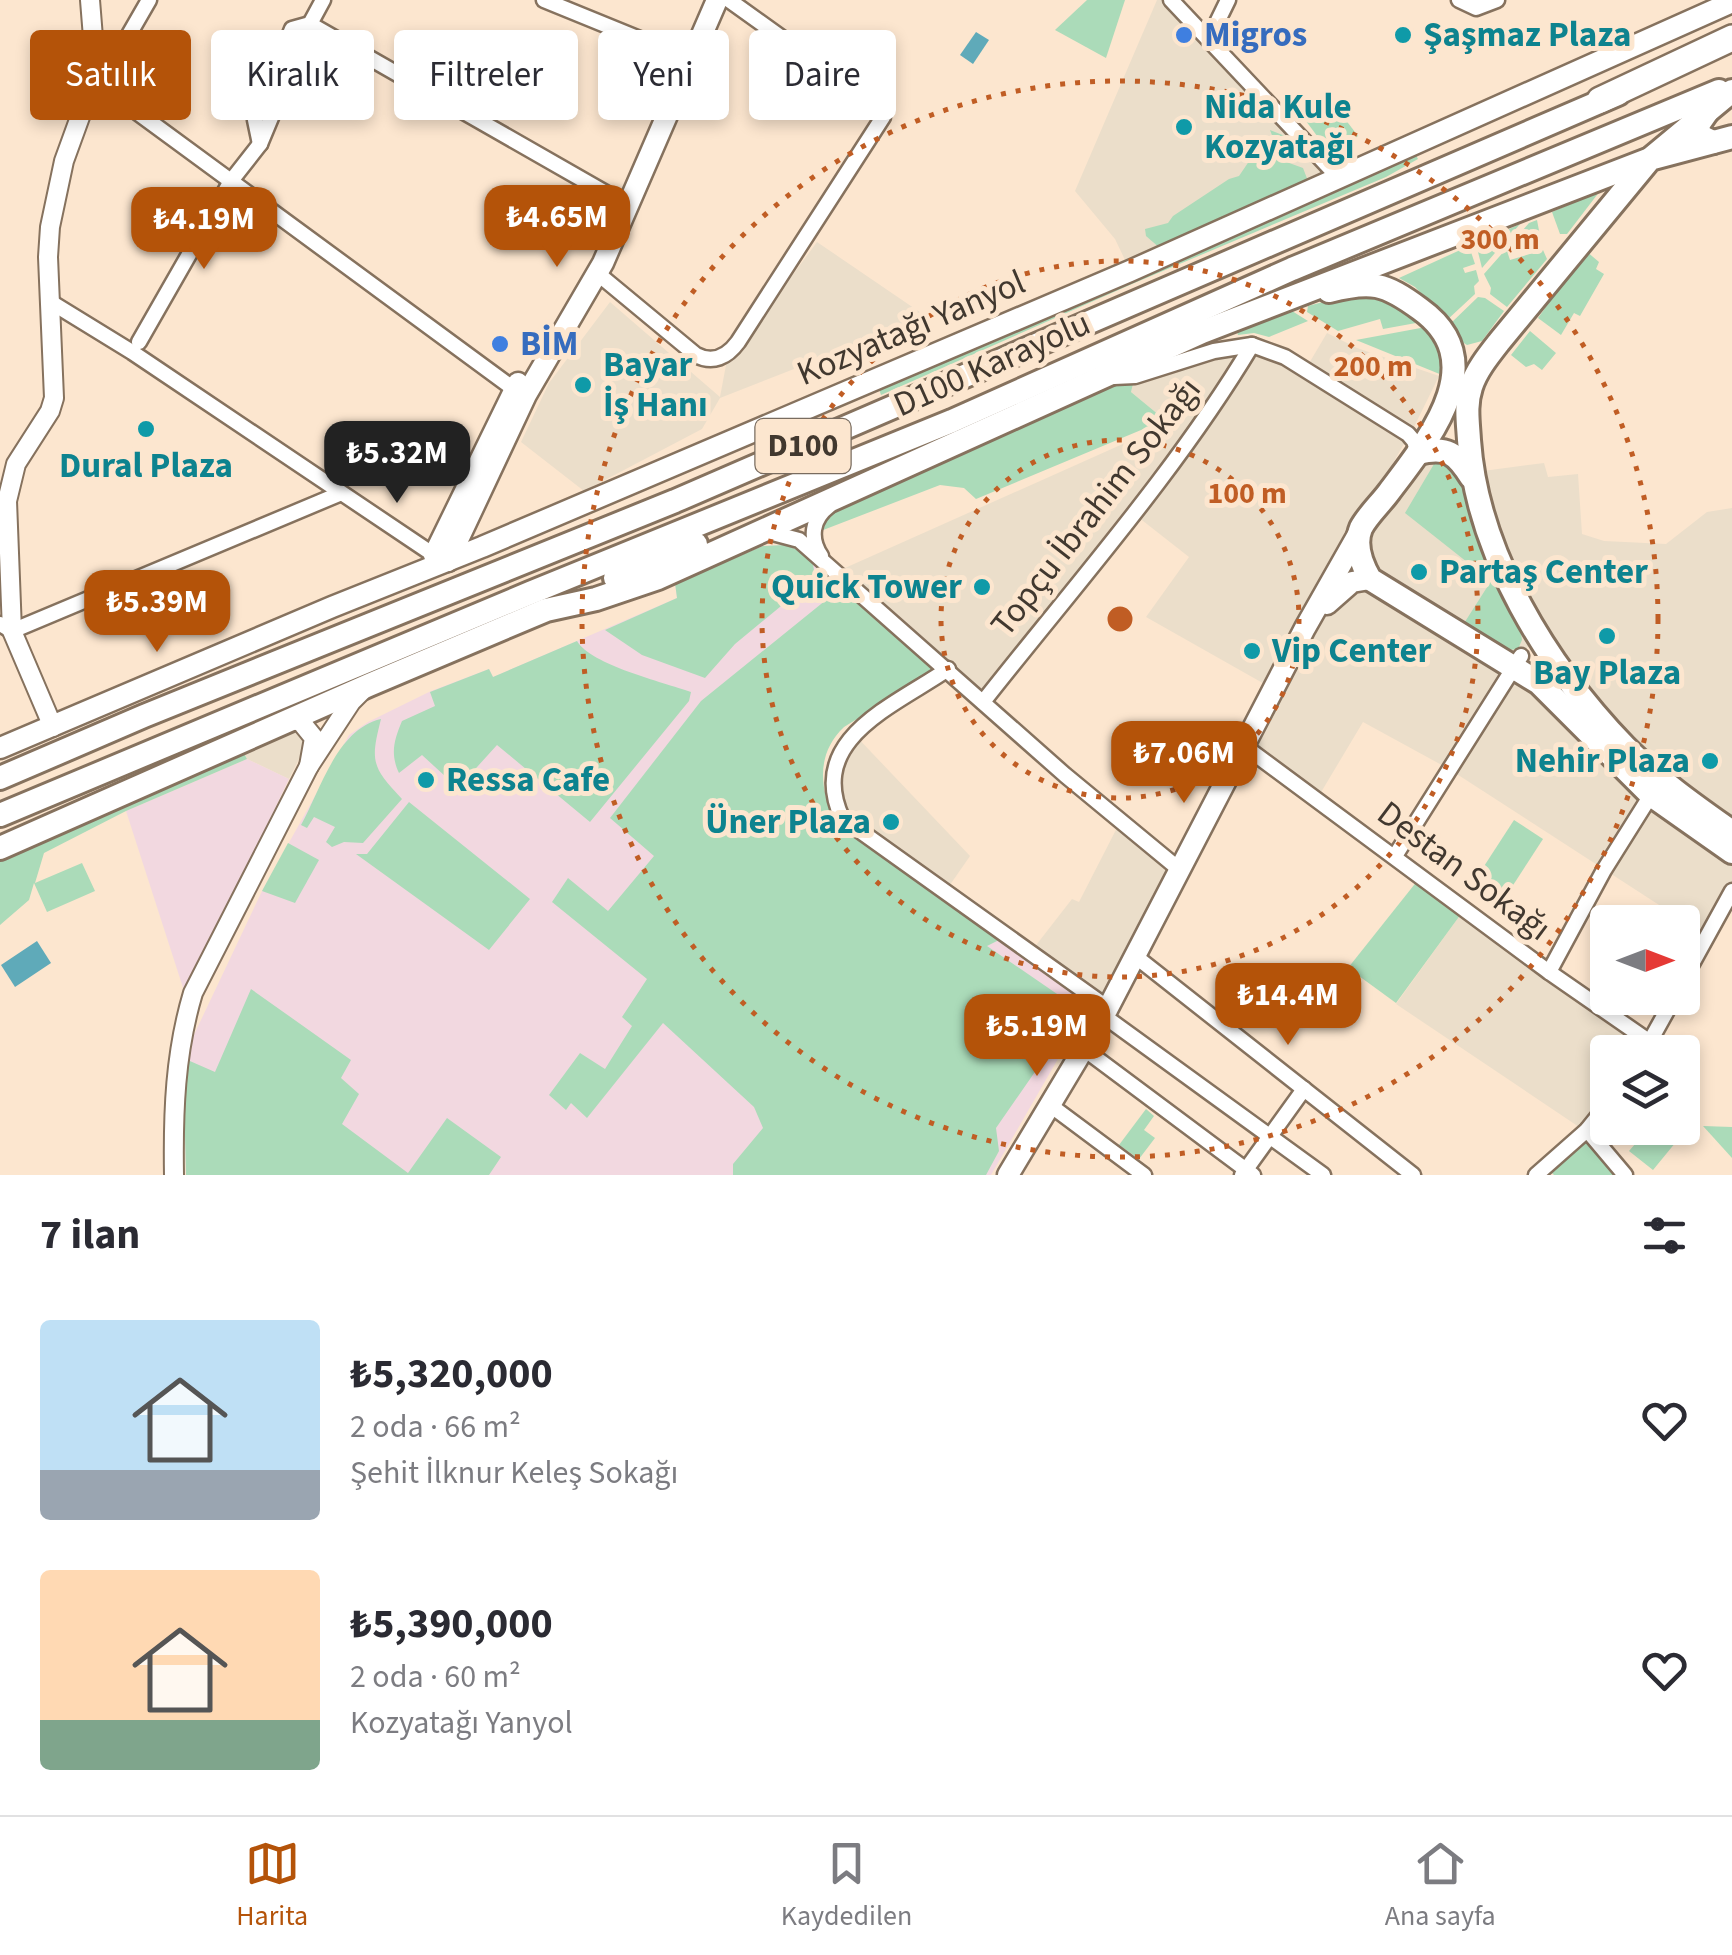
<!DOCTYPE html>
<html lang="tr">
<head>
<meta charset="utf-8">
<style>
	body { margin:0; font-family:"Source Sans 3",sans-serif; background:#f7f7f7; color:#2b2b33; height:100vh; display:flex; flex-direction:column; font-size:38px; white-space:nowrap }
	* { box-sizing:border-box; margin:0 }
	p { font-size:32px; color:#7c7c81 }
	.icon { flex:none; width:55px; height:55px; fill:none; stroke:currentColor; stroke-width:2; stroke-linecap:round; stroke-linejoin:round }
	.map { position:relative; height:1175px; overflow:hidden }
	.drawer { display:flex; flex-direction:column; background:#fff; flex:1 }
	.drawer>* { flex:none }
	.top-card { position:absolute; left:30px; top:30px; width:1000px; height:90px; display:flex; gap:20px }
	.needle { width:65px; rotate:90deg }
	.tools { position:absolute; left:1590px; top:905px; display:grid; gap:20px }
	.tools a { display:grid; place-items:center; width:110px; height:110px; border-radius:10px; background:#fff; box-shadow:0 5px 15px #0003; font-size:50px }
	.price { position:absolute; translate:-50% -85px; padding:0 22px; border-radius:20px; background:#b45309; color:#fff; font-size:32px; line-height:65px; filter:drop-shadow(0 2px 5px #0008) }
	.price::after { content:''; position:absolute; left:50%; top:60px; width:30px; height:22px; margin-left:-15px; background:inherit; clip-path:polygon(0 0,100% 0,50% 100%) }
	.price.selected { background:#222; color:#fff }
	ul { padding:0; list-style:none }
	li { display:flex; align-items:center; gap:30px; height:250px; padding:0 40px }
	li span { display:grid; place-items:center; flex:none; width:280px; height:200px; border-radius:10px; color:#555 }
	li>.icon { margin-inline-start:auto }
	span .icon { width:120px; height:120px; fill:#fffc; stroke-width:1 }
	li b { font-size:42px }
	h2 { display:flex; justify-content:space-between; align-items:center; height:120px; padding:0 40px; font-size:42px }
	.chip { padding:0 35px; border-radius:10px; background:#fff; box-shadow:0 5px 15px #0003; font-size:35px; line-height:90px }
	.chip.selected { background:#b45309; color:#fff }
	.tabs { display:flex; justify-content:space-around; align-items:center; height:140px; border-top:2px solid #e1e1e2; background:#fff; font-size:28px; color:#7c7c81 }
	.tabs a { display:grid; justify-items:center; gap:5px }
	.tabs .selected { color:#b45309 }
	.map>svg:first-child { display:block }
</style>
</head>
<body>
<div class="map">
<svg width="1732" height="1175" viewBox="0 0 1732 1175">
	<rect width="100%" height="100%" fill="#fce6cf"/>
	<g fill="#ebdeca">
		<path d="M1157,0H1168L1328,167L1307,185L1126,262L1115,239L1075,191Z"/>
		<path d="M817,242L927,317L720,398L702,429L584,491L521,442L549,383L610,302L720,397L726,365Z"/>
		<path d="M1327,333L1357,348L1439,376L1412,431L1308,365Z"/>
		<path d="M1252,345L1182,450L982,693L836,572L1163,426L1168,435L1165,420L1131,392L1135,376Z"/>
		<path d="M1258,352L1274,357L1406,440L1268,686L1146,617L1189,557L1138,517L1226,403Z"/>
		<path d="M1418,453L1483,471L1544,463L1548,477L1578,474L1582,534L1604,541L1666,544L1707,512L1732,508V832L1675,793L1530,638L1529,645L1515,666L1732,857V889L1707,936L1449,769L1363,722L1317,799L1244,746L1305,628L1369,579L1361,529Z"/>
		<path d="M290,724L309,739L289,779L247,759L240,746Z"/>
		<path d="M853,733L970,856L945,892L885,850L835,803L840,750Z"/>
		<path d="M1120,822L1180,870L1108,1008L1030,953L1072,899L1079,902Z"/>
		<path d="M1461,914L1658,1042L1651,1052H1608L1607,1102L1582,1129L1396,1004Z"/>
	</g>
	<g fill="#f2d8e0">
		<path d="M785,545L802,550L847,593L844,727L833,737L823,760L822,789L833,819L1089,1005L991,1175H186L183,1058L262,891L349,735L368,722L431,691L489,669L493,677L677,598L675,583L763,546Z"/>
		<path d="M247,759L289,779L186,997L126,811Z"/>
	</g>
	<g fill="#abdbb9">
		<path d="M1087,0H1125L1106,58L1055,30Z"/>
		<path d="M1329,98L1358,136L1332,156L1303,117Z"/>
		<path d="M1270,130L1295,140L1308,158L1264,143L1273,138Z"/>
		<path d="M1413,150L1418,159L1386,177L1132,284L881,395L879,389L917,370Z"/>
		<path d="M1256,151L1303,168L1308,181L1161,249L1146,236L1145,229L1168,223L1173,216L1229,179L1239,176Z"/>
		<path d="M1600,191L1567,234H1560L1552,212Z"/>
		<path d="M1537,220L1541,241L1507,251L1510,260L1543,250L1547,259L1507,307L1490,294L1491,288L1484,274L1529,223Z"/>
		<path d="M1520,224L1482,268L1476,244Z"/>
		<path d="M1469,246L1475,264L1463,268L1465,273L1476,270L1479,281L1474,286L1475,294L1447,320L1415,287L1399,278Z"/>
		<path d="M1586,251L1599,262L1596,269L1604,274L1580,316L1574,313L1561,335L1538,318Z"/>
		<path d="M1360,292L1391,297L1417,318L1416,323L1383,329L1380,319L1338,331L1307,312L1308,306Z"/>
		<path d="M1478,297L1485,298L1504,311L1482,341L1467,345L1459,340L1450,324Z"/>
		<path d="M1292,311L1308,321L1269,337L1254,333L1238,335L1236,328Z"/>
		<path d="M1426,327L1440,347L1442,375L1356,340Z"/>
		<path d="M1530,331L1556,353L1542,370L1534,364L1526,367L1511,355Z"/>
		<path d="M1135,376L1131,392L1165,420L976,499L964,488L940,485L818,532L821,513L1104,378Z"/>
		<path d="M1449,462L1464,482L1473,525L1485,555L1518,612L1522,640L1518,649L1500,651L1461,628L1491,581L1405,513L1434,464Z"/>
		<path d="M785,545C804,551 823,562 809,583L735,644L705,678L642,655L605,630L677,598L675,583L763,546Z"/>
		<path d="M847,593L938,669L844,727C816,754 820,786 833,819L999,940L987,946L1060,996L1066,1009V1027L996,1128L999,1151L986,1175H733V1164L763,1128L754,1107L663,1023L587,1118L571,1103L566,1110L549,1095L580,1053L605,1069L632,1026L622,1017L647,979L552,902L568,878L608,911L654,856L610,818L701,701L826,600Z"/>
		<path d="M577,641C591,665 663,682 691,692L689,701L590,822L497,745L458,788L422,755L399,773C390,754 394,740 402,721L435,706L430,692L489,669L493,677Z"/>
		<path d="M381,719C370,762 372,767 402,799L363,843L344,842L332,847L326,842L335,827L314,817L307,828L301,825C321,789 337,729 381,719Z"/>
		<path d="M240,746L247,759L126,811L44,853L35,883L82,863L95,891L47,912L34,883L29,900L0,925V854Z"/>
		<path d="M409,802L530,899L489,950L356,854H367Z"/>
		<path d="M1514,820L1543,839L1506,896L1477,877Z"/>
		<path d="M288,843L319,860L295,903L262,891Z"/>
		<path d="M1418,880L1461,914L1396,1003L1348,968Z"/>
		<path d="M251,989L351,1060L341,1078L359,1094L342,1124L408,1173L447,1118L501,1157L489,1175H186L183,1058L215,1072Z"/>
		<path d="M1146,1109L1154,1116L1144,1130L1155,1138L1139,1159L1119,1145Z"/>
		<path d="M1683,1111L1694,1120L1653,1170L1629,1151L1649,1128H1682Z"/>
		<path d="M1703,1126L1732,1127V1158Z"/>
		<path d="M1586,1136L1617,1175H1554L1551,1172Z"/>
	</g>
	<g fill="#5faab9">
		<path d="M976,32L989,40L973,64L960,55Z"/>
		<path d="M37,941L51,963L15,987L1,965Z"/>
	</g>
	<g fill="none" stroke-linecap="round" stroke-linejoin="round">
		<g stroke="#86725e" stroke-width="19">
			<g id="minor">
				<path d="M544,0L679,55"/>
				<path d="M1171,0L1339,178"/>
				<path d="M1459,0L1476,8L1497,0"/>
				<path d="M1209,39L1228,0"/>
				<path d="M92,84L100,85L514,389"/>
				<path d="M100,85L149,0"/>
				<path d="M260,144L255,120L292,29L310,24L618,200"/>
				<path d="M597,273L696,355C713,364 727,357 738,342L883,117L882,110L729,0"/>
				<path d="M49,301L132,352L434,555"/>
				<path d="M139,342L231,181L260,144L310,24L323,0"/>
				<path d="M1114,377L1135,376L1214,351L1252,345L1285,357L1408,434L1414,441L1418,453"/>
				<path d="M765,531L799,540L1065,775L1180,870"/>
				<path d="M821,556C809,538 812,519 829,506"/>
				<path d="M0,624L12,631L339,494"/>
				<path d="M948,669C894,706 806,739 842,818L1108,1008"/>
				<path d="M983,702C1075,585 1176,472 1252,345"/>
				<path d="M1244,746L1549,972L1650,1042"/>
				<path d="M1395,856L1521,656"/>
				<path d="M1135,956L1413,1175"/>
				<path d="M1549,972L1604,870L1651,795"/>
				<path d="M1682,982L1732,891"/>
				<path d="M1104,1016L1323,1175"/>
				<path d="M1084,1049L1253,1175"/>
				<path d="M1644,1052L1674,998"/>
				<path d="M1050,1105L1144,1175"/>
				<path d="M1587,1130L1625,1175"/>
				<path d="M1242,1175L1304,1089"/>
				<path d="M1536,1175L1587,1130L1608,1104"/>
			</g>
		</g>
		<g stroke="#86725e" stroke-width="22">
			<g id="tertiary">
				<path d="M289,719L301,722L314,738L309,766L351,702L363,690"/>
				<path d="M53,727L12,631L7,501L16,464L50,411L54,398L48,257L50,227L64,161L92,84L94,50L90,0"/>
				<path d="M174,1175C173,1112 175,1053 193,993L309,766"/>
			</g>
		</g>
		<g stroke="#86725e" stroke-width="25">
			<g id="secondary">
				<path d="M434,555L518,383"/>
				<path d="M448,561L526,395L603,263L717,0"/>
				<path d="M1327,604L1352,582L1370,579"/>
				<path d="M0,748L332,607L482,547L1130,271L1732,2"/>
				<path d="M1008,1175L1108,1008L1305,628L1360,531"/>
			</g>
		</g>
		<g stroke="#86725e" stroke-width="28">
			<g id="primary">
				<path d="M1732,137L1650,159L1499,342C1488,356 1476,371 1471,387C1465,405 1468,422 1469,440C1477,554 1547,666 1625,747C1657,779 1695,806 1732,832"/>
				<path d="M1329,291C1371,280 1385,283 1420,309C1494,362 1428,440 1389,492C1381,503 1367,516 1361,528C1354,545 1362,565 1370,579L1539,683L1651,795L1732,852"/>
				<path d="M1418,453C1447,446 1456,453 1471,477"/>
			</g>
		</g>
		<g stroke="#86725e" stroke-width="28">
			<g id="trunk">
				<path d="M1707,112L1698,125L1700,136L1713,142"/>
				<path d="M615,578L696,544"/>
				<path d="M0,778L144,716L675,501L1618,94"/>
				<path d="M0,815L530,593L952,421L1292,269L1719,91"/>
				<path d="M0,848L369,685L546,610L596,599L658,578L1202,332L1650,159L1732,91"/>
			</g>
		</g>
		<g stroke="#86725e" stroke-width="30">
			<path id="motorway" d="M1600,100L1732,38"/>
		</g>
		<use href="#minor" stroke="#fff" stroke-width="14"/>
		<use href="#tertiary" stroke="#fff" stroke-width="18"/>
		<use href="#secondary" stroke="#fff" stroke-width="20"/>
		<use href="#primary" stroke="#fff" stroke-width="22"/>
		<use href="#trunk" stroke="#fff" stroke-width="22"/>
		<use href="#motorway" stroke="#fff" stroke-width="25"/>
	</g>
	<g fill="none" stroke="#c05d24" stroke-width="5" stroke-dasharray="5 10">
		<circle cx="1120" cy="619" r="179"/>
		<circle cx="1120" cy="619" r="358"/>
		<circle cx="1120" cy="619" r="538"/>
	</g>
	<g fill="#3f7fe0" stroke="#fce6cf" stroke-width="4">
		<circle cx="1184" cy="35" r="10"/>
		<circle cx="500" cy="344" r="10"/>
	</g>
	<g fill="#0f9aa8" stroke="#fce6cf" stroke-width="4">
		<circle cx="1403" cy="35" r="10"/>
		<circle cx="1184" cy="127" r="10"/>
		<circle cx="583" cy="385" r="10"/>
		<circle cx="146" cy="429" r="10"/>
		<circle cx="1419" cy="572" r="10"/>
		<circle cx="982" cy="587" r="10"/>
		<circle cx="1607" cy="636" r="10"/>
		<circle cx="1252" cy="651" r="10"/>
		<circle cx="1710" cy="761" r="10"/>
		<circle cx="426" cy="780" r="10"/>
		<circle cx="891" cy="822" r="10"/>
	</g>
	<g text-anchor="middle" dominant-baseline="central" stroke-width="10" stroke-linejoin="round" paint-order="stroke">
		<rect fill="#fce6cf" stroke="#796c5f" stroke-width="2.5" x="755.5" y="419" width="95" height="54" rx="8"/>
		<g font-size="32" font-weight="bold" fill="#41382f">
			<text x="803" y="446">D100</text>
		</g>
		<g font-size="35" font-weight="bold" fill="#366cbe" stroke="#fce6cf" text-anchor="start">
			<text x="1204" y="35">Migros</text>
			<text x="520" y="344">BİM</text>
		</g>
		<g font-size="35" font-weight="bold" fill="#0d838f" stroke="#fce6cf" text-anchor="start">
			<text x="1423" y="35">Şaşmaz Plaza</text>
			<text x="1204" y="107">Nida Kule<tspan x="1204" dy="40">Kozyatağı</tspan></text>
			<text x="603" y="365">Bayar<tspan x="603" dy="40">İş Hanı</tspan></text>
			<text x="146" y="466" text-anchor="middle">Dural Plaza</text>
			<text x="1439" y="572">Partaş Center</text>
			<text x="962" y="587" text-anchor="end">Quick Tower</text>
			<text x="1272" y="651">Vip Center</text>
			<text x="1607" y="673" text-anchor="middle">Bay Plaza</text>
			<text x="1690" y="761" text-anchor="end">Nehir Plaza</text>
			<text x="446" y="780">Ressa Cafe</text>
			<text x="871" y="822" text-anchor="end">Üner Plaza</text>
		</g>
		<g font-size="35" fill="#41382f" stroke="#fce6cf">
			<text transform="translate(911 328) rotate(-23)">Kozyatağı Yanyol</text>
			<text transform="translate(992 364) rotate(-24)">D100 Karayolu</text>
			<text transform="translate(1096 507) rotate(-52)">Topçu İbrahim Sokağı</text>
			<text transform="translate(1464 871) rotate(37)">Destan Sokağı</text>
		</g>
	</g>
	<circle cx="1120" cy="619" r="15" fill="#c05d24" stroke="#fce6cf" stroke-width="5"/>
	<g font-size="30" text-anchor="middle" font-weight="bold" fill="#c05d24" stroke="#fce6cf" stroke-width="10" stroke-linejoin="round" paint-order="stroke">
		<text x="1500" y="249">300 m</text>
		<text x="1373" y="376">200 m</text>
		<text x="1247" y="503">100 m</text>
	</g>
</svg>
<div class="tools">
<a><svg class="needle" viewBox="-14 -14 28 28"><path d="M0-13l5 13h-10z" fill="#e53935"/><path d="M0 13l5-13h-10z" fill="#7c7c81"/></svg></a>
<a><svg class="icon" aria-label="layers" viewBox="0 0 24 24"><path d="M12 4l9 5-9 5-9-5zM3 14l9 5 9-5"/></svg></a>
</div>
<b class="price" style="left:557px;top:270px">₺4.65M</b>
<b class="price" style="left:204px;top:272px">₺4.19M</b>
<b class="price selected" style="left:397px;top:506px">₺5.32M</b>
<b class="price" style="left:157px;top:655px">₺5.39M</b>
<b class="price" style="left:1184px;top:806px">₺7.06M</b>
<b class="price" style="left:1288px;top:1048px">₺14.4M</b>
<b class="price" style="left:1037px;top:1079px">₺5.19M</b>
<div class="top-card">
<a class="chip selected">Satılık</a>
<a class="chip">Kiralık</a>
<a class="chip">Filtreler</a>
<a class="chip">Yeni</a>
<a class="chip">Daire</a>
</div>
</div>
<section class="drawer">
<h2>7 ilan<svg class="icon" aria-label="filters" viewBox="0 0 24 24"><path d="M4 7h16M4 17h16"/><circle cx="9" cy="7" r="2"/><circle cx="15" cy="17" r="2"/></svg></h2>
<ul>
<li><span style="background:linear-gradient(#bfe0f5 75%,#9aa5b1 0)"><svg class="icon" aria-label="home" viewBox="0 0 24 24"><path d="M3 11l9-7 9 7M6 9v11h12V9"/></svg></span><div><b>₺5,320,000</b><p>2 oda · 66 m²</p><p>Şehit İlknur Keleş Sokağı</p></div><svg class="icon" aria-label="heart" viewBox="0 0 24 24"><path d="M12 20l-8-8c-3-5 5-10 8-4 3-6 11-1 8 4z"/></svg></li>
<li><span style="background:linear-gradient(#ffd9b3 75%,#7fa58c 0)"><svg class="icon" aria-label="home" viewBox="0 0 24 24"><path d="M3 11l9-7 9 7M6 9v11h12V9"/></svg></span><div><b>₺5,390,000</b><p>2 oda · 60 m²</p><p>Kozyatağı Yanyol</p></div><svg class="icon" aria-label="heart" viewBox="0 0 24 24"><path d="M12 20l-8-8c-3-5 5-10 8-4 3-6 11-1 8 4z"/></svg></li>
</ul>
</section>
<nav class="tabs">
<a class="selected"><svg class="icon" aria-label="map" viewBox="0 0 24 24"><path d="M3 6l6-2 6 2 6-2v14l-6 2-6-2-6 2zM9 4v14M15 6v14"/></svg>Harita</a>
<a><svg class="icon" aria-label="saved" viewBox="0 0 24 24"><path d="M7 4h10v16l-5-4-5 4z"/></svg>Kaydedilen</a>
<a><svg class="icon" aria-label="home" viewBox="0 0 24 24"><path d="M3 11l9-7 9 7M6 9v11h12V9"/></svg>Ana sayfa</a>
</nav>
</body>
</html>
